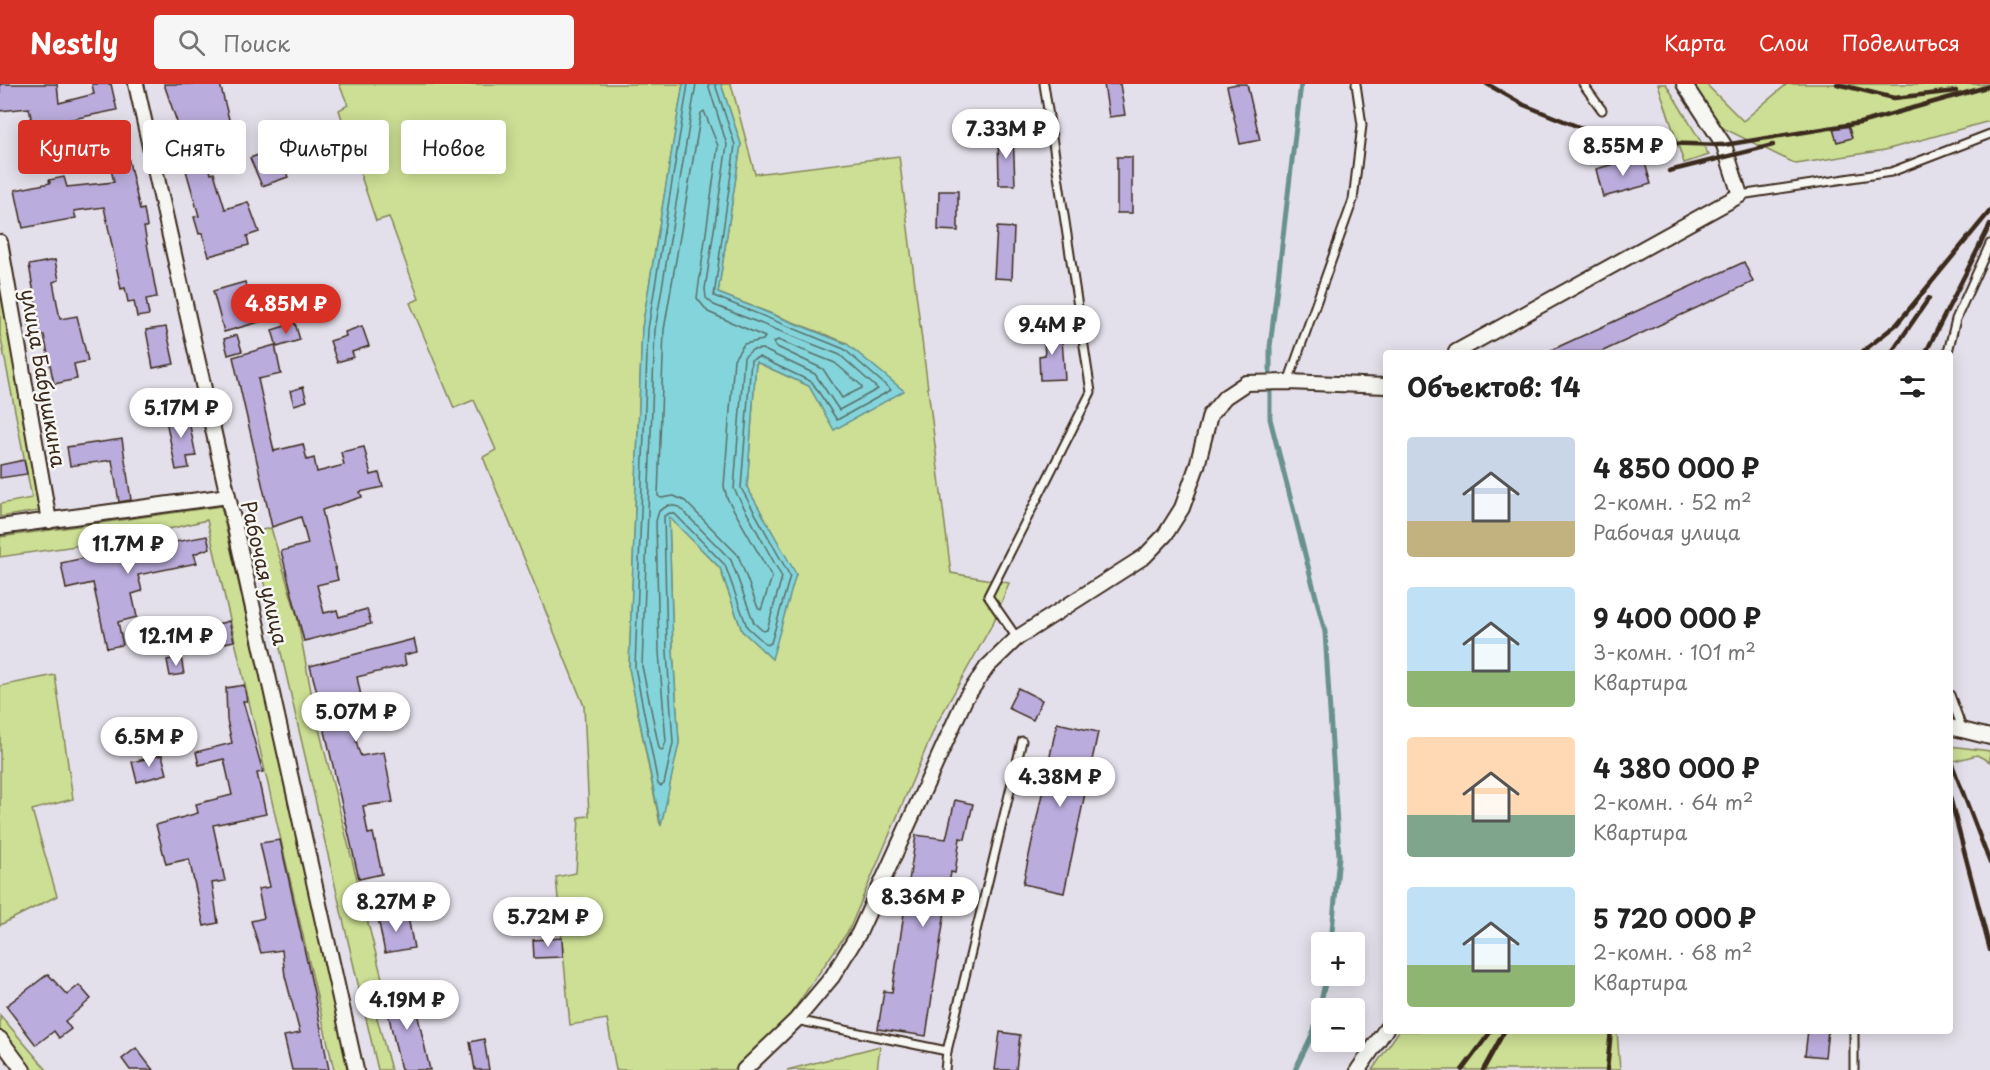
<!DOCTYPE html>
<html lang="ru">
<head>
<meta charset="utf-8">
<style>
	body { margin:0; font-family:"Playpen Sans",sans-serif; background:#f6f6f6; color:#222; height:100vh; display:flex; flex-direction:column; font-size:22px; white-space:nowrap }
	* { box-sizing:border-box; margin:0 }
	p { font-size:20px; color:#767676 }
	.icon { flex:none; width:33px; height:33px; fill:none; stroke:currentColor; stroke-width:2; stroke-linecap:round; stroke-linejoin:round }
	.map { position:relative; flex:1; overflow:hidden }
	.drawer { position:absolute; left:1383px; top:266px; width:570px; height:684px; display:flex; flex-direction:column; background:#fff; border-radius:6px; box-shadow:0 3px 15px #0003 }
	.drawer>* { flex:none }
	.guide { position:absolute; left:18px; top:36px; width:570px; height:54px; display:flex; gap:12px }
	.tools { position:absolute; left:1311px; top:848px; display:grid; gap:12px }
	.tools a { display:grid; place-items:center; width:54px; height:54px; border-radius:6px; background:#fff; box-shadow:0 3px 15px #0003; font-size:30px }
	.price { position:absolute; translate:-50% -51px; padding:0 14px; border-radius:21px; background:#fff; color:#222; font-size:20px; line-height:39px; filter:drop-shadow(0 2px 3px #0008) }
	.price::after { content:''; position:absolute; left:50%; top:36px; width:18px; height:14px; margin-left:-9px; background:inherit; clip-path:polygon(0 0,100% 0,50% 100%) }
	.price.selected { background:#d93025; color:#fff }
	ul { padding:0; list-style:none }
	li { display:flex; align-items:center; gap:18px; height:150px; padding:0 24px }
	li span { display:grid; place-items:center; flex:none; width:168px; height:120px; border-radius:6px; color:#555 }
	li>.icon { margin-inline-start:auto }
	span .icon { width:72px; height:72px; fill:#fffc; stroke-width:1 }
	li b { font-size:26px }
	h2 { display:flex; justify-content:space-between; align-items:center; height:72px; padding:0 24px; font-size:26px }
	.chip { padding:0 21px; border-radius:6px; background:#fff; box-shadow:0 3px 15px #0003; font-size:21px; line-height:54px }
	.chip.selected { background:#d93025; color:#fff }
	header { display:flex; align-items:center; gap:36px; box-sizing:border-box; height:84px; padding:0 30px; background:#d93025; color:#fff }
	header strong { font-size:28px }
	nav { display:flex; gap:33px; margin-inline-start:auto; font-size:21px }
	.search { width:420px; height:54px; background:#f6f6f6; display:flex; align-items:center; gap:15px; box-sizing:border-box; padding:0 21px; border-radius:6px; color:#767676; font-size:22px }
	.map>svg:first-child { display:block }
</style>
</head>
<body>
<header>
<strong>Nestly</strong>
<div class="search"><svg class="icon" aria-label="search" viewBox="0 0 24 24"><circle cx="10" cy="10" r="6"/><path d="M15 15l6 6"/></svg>Поиск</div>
<nav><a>Карта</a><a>Слои</a><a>Поделиться</a></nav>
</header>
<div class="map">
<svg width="1990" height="986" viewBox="0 0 1990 986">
	<rect width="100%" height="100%" fill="#e4e0eb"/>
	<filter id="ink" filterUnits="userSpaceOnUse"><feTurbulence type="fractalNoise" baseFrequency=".0167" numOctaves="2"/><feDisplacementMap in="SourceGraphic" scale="12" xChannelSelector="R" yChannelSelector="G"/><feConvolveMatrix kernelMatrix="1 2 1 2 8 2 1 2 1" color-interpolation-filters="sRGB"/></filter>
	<g filter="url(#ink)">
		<g fill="#ccdf94" stroke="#848459" stroke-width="1.5">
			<path d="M339,0H683L642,244L629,584L660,740L679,659L673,567L669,432L720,484L742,547L796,491L747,403L756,278L809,302L834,345L847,259L718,209L741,60L721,0H731L755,90L899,72L951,489L1009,499L994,537L936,641L849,846L783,941L735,986H616L607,935L570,941L556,793L576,789L579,733L589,732L584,622L483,373L496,366L474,316L454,324L410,219L419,215L389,133L376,137L339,26L348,21Z"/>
			<path d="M1658,0H1666L1709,71L1684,79Z"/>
			<path d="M1690,0H1706L1743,37L1787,0H1990V37L1885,66L1796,80L1721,43Z"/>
			<path d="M0,203L39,427L0,433V420L32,414L0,250Z"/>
			<path d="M221,422L350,986H334L207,436L131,454L0,473V453Z"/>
			<path d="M271,444L297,532L315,629L387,914L373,919L391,986H378L253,448Z"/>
			<path d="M55,591L73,715L32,726L57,812L0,841V602Z"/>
			<path d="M1950,662L1990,667V678L1977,671L1950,678Z"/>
			<path d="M0,931L47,986H30L0,947Z"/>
			<path d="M1399,947H1617L1620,986H1372Z"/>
			<path d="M880,962L877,986H787Z"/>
		</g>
		<path fill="#84d5db" stroke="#67918f" stroke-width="1.5" d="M683,0H721L741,60L718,209L847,260L904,307L834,346L809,302L756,278L747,403L796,490L772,575L742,547L720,484L669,433L673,567L679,659L661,742L629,584L642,244Z"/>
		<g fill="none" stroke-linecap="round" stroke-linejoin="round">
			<g stroke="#586e6a" stroke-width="1.5">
				<path d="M688,0L648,245L635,583L658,700L661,702L664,700L673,659L667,567L664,432L670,429L675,430L725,481L747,543L767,561L771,559L790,492L741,404L751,276L759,273L812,298L837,336L891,306L844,265L714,212L735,61L715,0"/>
				<path d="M696,0L655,246L642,582L659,664L662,667L666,658L659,568L656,437L659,427L669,421L679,423L731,476L754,539L763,547L767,546L782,493L734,405L744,273L752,266L762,265L815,290L839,326L878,305L840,271L714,221L706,214L705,205L727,61L708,0"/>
				<path d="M704,27L718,62L697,214L708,228L765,253L763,256L744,260L734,275L724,402L727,414L772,493L761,526L758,524L738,471L685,417L674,412L661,414L658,412L664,246L701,29Z"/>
				<path d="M778,256L835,279L861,301L862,304L842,314L823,285L775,262L774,258Z"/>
			</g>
			<g stroke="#67918f" stroke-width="5">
				<path d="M1301,0L1270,263V335L1325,548L1339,772L1331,858"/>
				<path d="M1295,986L1314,947L1327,891"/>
			</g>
		</g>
		<g fill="#baacdc" stroke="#3b2a1e" stroke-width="1.5">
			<path d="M0,0H57L59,19L94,10L92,0H111L117,26L33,43L29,24L0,27Z"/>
			<path d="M164,0H220L233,51L216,54L218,59L204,62L211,90L214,89L225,125L248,118L259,148L247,152L249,161L209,172L202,149L199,150L194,133L199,132L183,76L179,44Z"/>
			<path d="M1104,0H1120L1125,31L1109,33Z"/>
			<path d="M1237,0H1247L1260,56L1240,60L1227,2Z"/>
			<path d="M1848,41L1852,54L1837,58L1833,45Z"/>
			<path d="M1013,49L1015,101H999L998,50Z"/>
			<path d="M277,64L288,93L262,102L250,74Z"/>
			<path d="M1643,72L1651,100L1603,113L1596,85Z"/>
			<path d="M128,73L140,126L144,125L147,143H144L157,213L146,215L149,231L137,233L134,217L128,218L125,204L121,205L104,123L74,127L76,134L23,144L15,106L50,99L49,96L64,93L67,103L114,98L109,77Z"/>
			<rect x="1117" y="73" width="15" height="56"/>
			<path d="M939,107H958V147L938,146Z"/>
			<path d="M997,143L1014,144L1012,195L994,194Z"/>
			<path d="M55,176L59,196L53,198L60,235L77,232L88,277L74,280L77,295L54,300L44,251L31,253L29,240L39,238L29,181Z"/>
			<path d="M1744,178L1753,198L1601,268H1547Z"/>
			<path d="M245,198L249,210L271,204L280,232L224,248L213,207Z"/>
			<path d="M295,239L300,256L277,263L272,246Z"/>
			<path d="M362,242L369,262L352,268L354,273L337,278L330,257L346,252L345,248Z"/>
			<path d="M166,243L174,280L153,284L146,246Z"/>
			<path d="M1061,243L1065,295L1040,296L1039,272L1045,271L1043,245Z"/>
			<path d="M237,251L242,267L228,271L224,255Z"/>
			<path d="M275,261L281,290L258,295L274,367L303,360L307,376L314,374L317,388L344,381L341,368L364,363L371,391L379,389L383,403L360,408L362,413L322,426L338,496L317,501L324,529L337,526L339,533L367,525L371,540L304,557L281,467L308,460L301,433L272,443L233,273Z"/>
			<path d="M303,303L307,317L294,321L290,307Z"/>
			<path d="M182,328L183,333L188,332L196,372L187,373L189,384L176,386L165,331Z"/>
			<path d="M122,355L131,416L119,418L112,376L70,382L67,363Z"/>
			<path d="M24,376L27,390L0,394V381Z"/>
			<path d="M168,449L170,459L207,452L210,464L194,470L197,479L138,491L142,507L132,510L137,533L118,538L123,561L107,564L93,499L66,505L61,479L125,465L123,456Z"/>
			<path d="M229,537L234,557L212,562L207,543Z"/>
			<path d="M414,555L417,568L404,571L406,581L357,593L364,626L350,628L358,665L361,672L384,668L393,718L363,722L368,750L373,749L382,790L359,795L325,647L319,627L316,628L313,613L318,612L310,582Z"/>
			<path d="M181,573L184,590L170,592L167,576Z"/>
			<path d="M244,601L247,617H243L263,688L257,689L266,730L213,741L225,797L212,799L218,839L204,842L189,775L166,780L156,741L198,729L196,720L232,711L224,675L199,681L196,668L232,659L227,636L226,604Z"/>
			<path d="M1018,604L1042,616L1033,636L1008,624Z"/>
			<path d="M1057,639L1098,648L1064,809L1023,800Z"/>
			<path d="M162,671L167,690L137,698L132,678Z"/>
			<path d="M955,716L973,720L965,755L960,754L955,789L951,788L926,952L878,945L884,907L892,908L916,751L946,755Z"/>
			<path d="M280,756L314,909L329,986H292L284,952L300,949L285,892L282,866L261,869L251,837L264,834L258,805L270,803L260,759Z"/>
			<path d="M407,828L414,864L385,869L378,834Z"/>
			<path d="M562,854L563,873L534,874L533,856Z"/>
			<path d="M48,890L67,911L79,901L91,915L65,937L71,945L59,954L54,947L36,961L6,922Z"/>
			<path d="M421,909L423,922L416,924L430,986H401L388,929L380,931L378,918Z"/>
			<path d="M1808,946H1828L1825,973L1805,971Z"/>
			<path d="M1000,948L1020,951L1016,986H995Z"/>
			<path d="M484,955L489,986H475L470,958Z"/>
			<path d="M136,964L153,986H130L122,975Z"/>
		</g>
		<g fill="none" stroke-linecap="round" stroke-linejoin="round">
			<g stroke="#3b2a1e" stroke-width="11">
				<g id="service">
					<path d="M1583,0L1602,26"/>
					<path d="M1740,111L1891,88L1990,50"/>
					<path d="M1948,268L1956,235L1990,160"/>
					<path d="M1288,298L1353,116L1362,41L1356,0"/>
					<path d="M1017,554L988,512L1091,308L1044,0"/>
					<path d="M1950,611L1962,644"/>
					<path d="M796,936L947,967L1022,657"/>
					<path d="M1854,946V986"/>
					<path d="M945,986L947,967"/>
				</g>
			</g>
			<g stroke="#3b2a1e" stroke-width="18">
				<g id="minor">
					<path d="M136,0L356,986"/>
					<path d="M0,158L49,437"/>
					<path d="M1456,268L1740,111L1724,61L1684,0"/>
					<path d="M0,443L228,412"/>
					<path d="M1950,643L1990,653"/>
					<path d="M0,955L23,986"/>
					<path d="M744,986L796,936L832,893L859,849L965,615L987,583L1017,554L1145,472L1165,451L1182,424L1197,382L1210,331L1225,313L1246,299L1288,298L1386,302"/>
					<path d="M1358,986L1386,945"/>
				</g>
			</g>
			<use href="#service" stroke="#f6f6f2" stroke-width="7"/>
			<use href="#minor" stroke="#f6f6f2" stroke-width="14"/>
			<g stroke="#3b2a1e" stroke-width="4.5">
				<path d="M1487,0L1524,21L1584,45L1657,59L1724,61L1860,39L1990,2"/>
				<path d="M1837,0L1894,14L1956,7"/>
				<path d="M1669,87L1773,61"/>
				<path d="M1862,268L1897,240L1990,127"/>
				<path d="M1892,268L1929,214"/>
				<path d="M1926,268L1990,141"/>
				<path d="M1950,675L1990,779"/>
				<path d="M1950,713L1990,866"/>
				<path d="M1462,986L1492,946"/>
				<path d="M1483,986L1505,946"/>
				<path d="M1607,986L1611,946"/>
			</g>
		</g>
	</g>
	<g text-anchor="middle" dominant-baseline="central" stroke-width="5" stroke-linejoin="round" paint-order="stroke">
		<g font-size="20" fill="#3b2a1e" stroke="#f6f6f2">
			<text transform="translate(44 294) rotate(80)">улица Бабушкина</text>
			<text transform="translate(265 489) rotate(77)">Рабочая улица</text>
		</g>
	</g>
</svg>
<div class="tools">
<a>+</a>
<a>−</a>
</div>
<b class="price" style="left:1006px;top:76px">7.33M ₽</b>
<b class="price" style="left:1623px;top:93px">8.55M ₽</b>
<b class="price selected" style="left:286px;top:251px">4.85M ₽</b>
<b class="price" style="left:1052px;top:272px">9.4M ₽</b>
<b class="price" style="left:181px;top:355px">5.17M ₽</b>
<b class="price" style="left:128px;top:491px">11.7M ₽</b>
<b class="price" style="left:176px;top:583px">12.1M ₽</b>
<b class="price" style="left:356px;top:659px">5.07M ₽</b>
<b class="price" style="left:149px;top:684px">6.5M ₽</b>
<b class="price" style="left:1060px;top:724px">4.38M ₽</b>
<b class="price" style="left:923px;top:844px">8.36M ₽</b>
<b class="price" style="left:396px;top:849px">8.27M ₽</b>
<b class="price" style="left:548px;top:864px">5.72M ₽</b>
<b class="price" style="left:407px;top:947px">4.19M ₽</b>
<div class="guide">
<a class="chip selected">Купить</a>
<a class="chip">Снять</a>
<a class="chip">Фильтры</a>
<a class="chip">Новое</a>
</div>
<section class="drawer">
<h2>Объектов: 14<svg class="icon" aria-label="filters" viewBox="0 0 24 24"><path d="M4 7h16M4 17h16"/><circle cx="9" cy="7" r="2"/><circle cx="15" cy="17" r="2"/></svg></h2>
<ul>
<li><span style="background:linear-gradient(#c9d6e8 70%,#c2b280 0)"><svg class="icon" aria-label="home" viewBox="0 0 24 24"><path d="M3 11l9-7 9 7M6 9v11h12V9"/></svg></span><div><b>4 850 000 ₽</b><p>2-комн. · 52 m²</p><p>Рабочая улица</p></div></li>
<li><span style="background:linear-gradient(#bfe0f5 70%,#8fb573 0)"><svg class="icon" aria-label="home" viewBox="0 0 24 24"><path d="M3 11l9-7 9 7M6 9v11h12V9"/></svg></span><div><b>9 400 000 ₽</b><p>3-комн. · 101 m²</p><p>Квартира</p></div></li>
<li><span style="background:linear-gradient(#ffd9b3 65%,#7fa58c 0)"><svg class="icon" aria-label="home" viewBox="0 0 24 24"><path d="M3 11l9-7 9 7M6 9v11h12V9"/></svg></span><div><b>4 380 000 ₽</b><p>2-комн. · 64 m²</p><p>Квартира</p></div></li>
<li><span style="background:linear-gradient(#bfe0f5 65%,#8fb573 0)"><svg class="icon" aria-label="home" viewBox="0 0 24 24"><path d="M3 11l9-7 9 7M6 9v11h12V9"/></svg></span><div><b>5 720 000 ₽</b><p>2-комн. · 68 m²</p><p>Квартира</p></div></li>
</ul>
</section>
</div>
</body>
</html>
